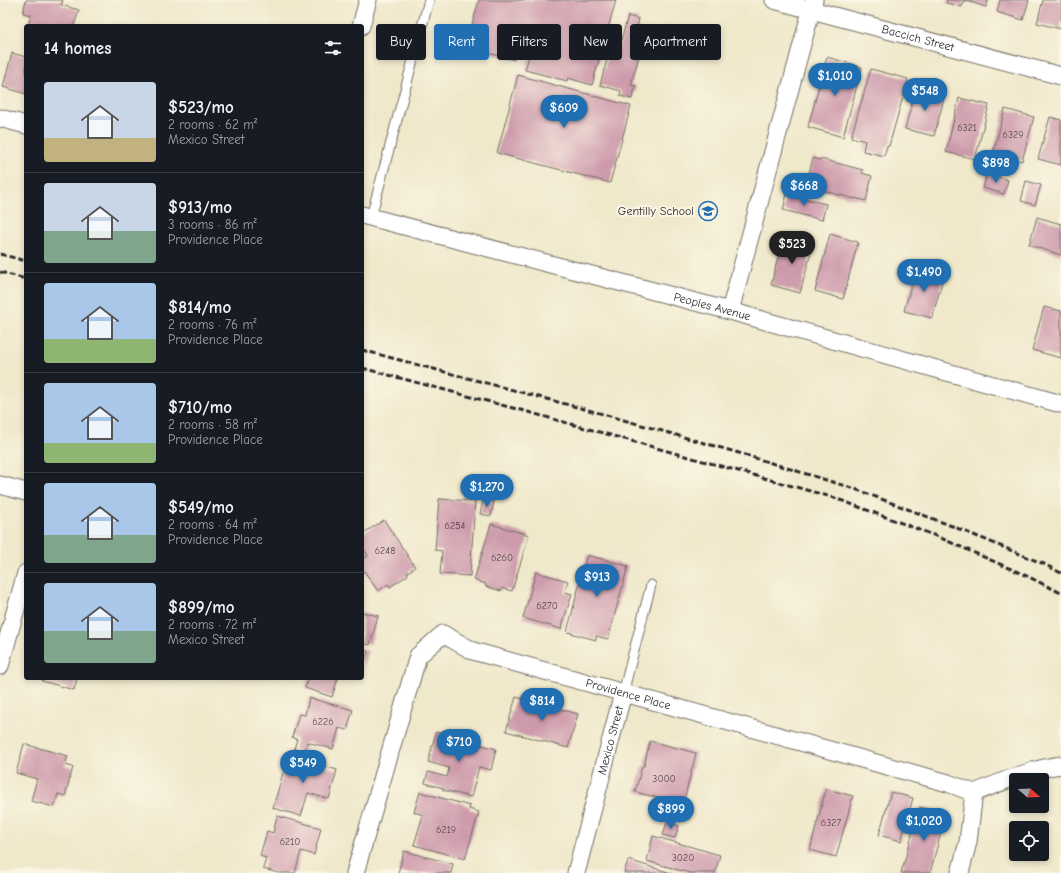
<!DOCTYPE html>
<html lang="en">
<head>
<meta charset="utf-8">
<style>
	body { margin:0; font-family:"Comic Neue",sans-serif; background:#242831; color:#f1f3f6; height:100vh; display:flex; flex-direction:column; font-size:15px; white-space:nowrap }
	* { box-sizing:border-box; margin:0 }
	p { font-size:13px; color:#9ea1a6 }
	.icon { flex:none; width:22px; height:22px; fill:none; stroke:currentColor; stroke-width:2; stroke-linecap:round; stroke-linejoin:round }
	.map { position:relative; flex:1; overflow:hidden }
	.sheet { position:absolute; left:24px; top:24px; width:340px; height:656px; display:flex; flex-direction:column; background:#171b24; border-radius:4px; box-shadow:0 2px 6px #0003 }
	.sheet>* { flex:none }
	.guide { position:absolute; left:376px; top:24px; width:380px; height:36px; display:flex; gap:8px }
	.needle { width:26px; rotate:109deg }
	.controls { position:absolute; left:1009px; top:773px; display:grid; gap:8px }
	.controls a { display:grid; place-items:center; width:40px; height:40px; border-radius:4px; background:#171b24; box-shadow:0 2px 6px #0003; font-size:20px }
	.price { position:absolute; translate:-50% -34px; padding:0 9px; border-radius:14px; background:#1f6fb2; color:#fff; font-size:13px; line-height:26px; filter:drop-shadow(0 1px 2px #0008) }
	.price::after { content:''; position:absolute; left:50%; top:24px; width:12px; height:9px; margin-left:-6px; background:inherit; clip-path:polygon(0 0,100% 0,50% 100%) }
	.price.on { background:#222; color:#fff }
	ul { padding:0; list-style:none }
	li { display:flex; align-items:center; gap:12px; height:100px; padding:0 20px }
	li+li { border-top:1px solid #363941 }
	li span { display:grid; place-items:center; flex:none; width:112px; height:80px; border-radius:4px; color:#555 }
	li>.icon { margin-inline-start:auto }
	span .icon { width:48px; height:48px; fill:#fffc; stroke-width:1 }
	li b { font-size:17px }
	h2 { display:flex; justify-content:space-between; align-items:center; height:48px; padding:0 20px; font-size:17px }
	.pill { padding:0 14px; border-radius:4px; background:#171b24; box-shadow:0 2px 6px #0003; font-size:14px; line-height:36px }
	.pill.on { background:#1f6fb2; color:#fff }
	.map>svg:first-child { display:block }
</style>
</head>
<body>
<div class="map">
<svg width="1061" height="873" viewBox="0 0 1061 873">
	<rect width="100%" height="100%" fill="#fcf5e5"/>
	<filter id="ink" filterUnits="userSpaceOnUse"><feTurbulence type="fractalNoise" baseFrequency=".025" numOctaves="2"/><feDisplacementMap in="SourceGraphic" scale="8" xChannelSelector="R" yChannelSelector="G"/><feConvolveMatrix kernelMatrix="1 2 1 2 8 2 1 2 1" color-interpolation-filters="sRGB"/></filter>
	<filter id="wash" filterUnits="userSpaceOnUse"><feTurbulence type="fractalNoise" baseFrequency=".012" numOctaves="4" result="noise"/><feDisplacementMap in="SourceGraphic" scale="16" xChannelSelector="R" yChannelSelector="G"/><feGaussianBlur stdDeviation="0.9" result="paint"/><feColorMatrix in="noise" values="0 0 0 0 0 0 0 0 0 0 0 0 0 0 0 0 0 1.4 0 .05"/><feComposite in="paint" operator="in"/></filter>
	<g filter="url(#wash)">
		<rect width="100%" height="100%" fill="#efe8ca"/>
		<g id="blocks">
			<g fill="#cd9aab">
				<path d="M26,0H63L61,5L79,10L74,26H28L31,15L23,13Z"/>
				<path d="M479,0H616L592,85L568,78L567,81L525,70L531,50L518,47L514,60L466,47Z"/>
				<path d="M947,0H964L962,7L946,3Z"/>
				<path d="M964,0H988L986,7Z"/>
				<path d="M1000,0H1029L1023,20L997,12Z"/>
				<path d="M1043,0H1061V29L1037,23Z"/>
				<path d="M628,16L639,19L637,27L640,28L634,50L640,52L631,85L636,86L632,99L620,96L621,91L600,85L611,45L619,47Z"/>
				<path d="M12,53L26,57V94L3,87Z"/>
				<path d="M827,57L862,67L843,137L808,127Z"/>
				<path d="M871,69L908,79L889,146H887L884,156L863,151L865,141L851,137Z"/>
				<path d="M518,75L631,106L610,183L497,153Z"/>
				<path d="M916,87L945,95L934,136L905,129Z"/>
				<path d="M959,98L989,105L975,159L946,152Z"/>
				<path d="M1005,109L1034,117L1022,161L993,153Z"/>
				<path d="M1050,117L1061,120V165L1038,159Z"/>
				<path d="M813,158L820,160L821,159L863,170L862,173L872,176L866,201L855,198V199L813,188L814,186L806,184Z"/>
				<path d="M987,174L1008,180L1004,194L983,188Z"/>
				<path d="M1026,181L1041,185L1035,205L1021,201Z"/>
				<path d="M787,194L826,204L822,220L783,210Z"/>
				<path d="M1037,217L1061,224V255L1029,245Z"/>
				<path d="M830,234L858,242L843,299L815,291Z"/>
				<path d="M783,237L813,245L800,293L771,285Z"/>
				<path d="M916,268L944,275L932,318L904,311Z"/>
				<path d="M1044,307L1061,311V358L1032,350Z"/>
				<path d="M439,499L475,501L470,576L440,574L442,551L435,550Z"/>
				<path d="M483,500L494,502L491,516L480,514Z"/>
				<path d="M384,520L415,567L407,573L408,575L390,587L388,584L378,591L362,568V560L368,556L362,546V534Z"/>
				<path d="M491,524L529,535L512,591L502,588L501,591L485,586L486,584L474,580Z"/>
				<path d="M587,555L628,566L608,639L596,636V640L567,632Z"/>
				<path d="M536,572L568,581L565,592L572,594L561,629L523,618Z"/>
				<path d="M362,612L378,616L370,645L362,643Z"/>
				<path d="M362,650L368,651L362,671Z"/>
				<path d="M43,678H77L74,690L42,681Z"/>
				<path d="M308,678H338L332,697L305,688Z"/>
				<path d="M516,697L578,714L568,748L506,731Z"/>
				<path d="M309,698L353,710L347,730L339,728L333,749L307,742L305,752L294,749L297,739L292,737L299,714L305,715Z"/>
				<path d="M436,732L496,749L491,770L479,767L471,797L443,790V788L425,783L428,772L447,777L449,768L428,762Z"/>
				<path d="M650,741L696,753L683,804L635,792L642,766H644Z"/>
				<path d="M24,744L68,756L65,765L73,767L65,796L58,794L54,807L31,801L37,779L16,773Z"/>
				<path d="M288,755L337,770L329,799L308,793L301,816L273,808Z"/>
				<path d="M826,789L853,796L836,857L810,850Z"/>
				<path d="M420,792L470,806L469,809L479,812L465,859L414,845L423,815L414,812Z"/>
				<path d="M891,792L913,798L901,841L879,835Z"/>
				<path d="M920,807L946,814L930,873H901Z"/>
				<path d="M277,816L321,828L314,855L301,851L295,873H279L263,869L266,858L260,856L267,831L273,833Z"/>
				<path d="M667,822L679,826L675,838L663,835Z"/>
				<path d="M653,836L720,855L715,873H690L647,861Z"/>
				<path d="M404,851L453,864L451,873H398Z"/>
				<path d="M628,860L671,873H624Z"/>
			</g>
		</g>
	</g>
	<g filter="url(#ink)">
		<use href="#blocks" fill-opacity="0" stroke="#706d63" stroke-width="1"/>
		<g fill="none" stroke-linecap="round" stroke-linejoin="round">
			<g stroke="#706d63" stroke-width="11">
				<g id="service">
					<path d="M371,217L429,0"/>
					<path d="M623,693L651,585"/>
				</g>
			</g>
			<g stroke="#706d63" stroke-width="19">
				<g id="minor">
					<path id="s1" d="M774,0L1061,76"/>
					<path d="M361,26L368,0"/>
					<path d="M0,118L26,125"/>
					<path id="s2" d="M362,215L730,311L1061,404"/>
					<path d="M730,311L814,0"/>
					<path d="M0,485L26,492"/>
					<path d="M0,666L26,573"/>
					<path d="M974,793C1002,782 1030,769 1061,765"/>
					<path id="s3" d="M355,873L418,656L443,634L473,651L948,783L974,793"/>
					<path id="s4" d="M576,873L623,693"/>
					<path d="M960,873L968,842L974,793"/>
				</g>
			</g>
			<use href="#service" stroke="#fff" stroke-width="9"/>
			<use href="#minor" stroke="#fff" stroke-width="17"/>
			<g stroke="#2b2b2b" stroke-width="3" stroke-dasharray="6 3" stroke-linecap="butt">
				<path d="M0,254L26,261"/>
				<path d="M0,272L26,279"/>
				<path d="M362,350L603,414L739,453L855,489L952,526L1044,564L1061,573"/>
				<path d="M362,368L528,412L835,498L936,536L1027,576L1061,593"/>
			</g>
		</g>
	</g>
	<defs>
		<g id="school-ring" transform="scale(1)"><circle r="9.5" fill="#fcf5e5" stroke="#1f6fb2" stroke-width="1.5"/><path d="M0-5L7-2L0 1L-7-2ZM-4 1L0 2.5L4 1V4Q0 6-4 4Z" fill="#1f6fb2"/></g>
	</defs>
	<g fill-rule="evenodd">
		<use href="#school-ring" x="708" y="211"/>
	</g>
	<g text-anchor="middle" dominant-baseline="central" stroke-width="4" stroke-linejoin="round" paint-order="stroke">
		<g font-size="10" fill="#54474b">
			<text x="967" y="128">6321</text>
			<text x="1013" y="135">6329</text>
			<text x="455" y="526">6254</text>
			<text x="385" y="551">6248</text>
			<text x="502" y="558">6260</text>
			<text x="547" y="606">6270</text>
			<text x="323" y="722">6226</text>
			<text x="664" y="779">3000</text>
			<text x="831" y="823">6327</text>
			<text x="446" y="830">6219</text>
			<text x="290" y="842">6210</text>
			<text x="683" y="858">3020</text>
		</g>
		<g font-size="12" fill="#2b2b2b" stroke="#fcf5e5">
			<text stroke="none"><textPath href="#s1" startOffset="149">Baccich Street</textPath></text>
			<text stroke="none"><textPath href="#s2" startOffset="362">Peoples Avenue</textPath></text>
			<text stroke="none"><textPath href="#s3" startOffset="455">Providence Place</textPath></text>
			<text stroke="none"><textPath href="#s4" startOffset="137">Mexico Street</textPath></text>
		</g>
		<g font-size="12" fill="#2b2b2b" stroke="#fcf5e5" text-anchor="end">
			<text x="694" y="211">Gentilly School</text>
		</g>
	</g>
</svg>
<div class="controls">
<a><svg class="needle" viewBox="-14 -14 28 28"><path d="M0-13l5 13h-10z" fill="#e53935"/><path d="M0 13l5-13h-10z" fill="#9ea1a6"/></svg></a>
<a><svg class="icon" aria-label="locate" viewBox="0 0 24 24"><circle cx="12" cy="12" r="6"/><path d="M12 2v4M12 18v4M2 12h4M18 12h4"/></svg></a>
</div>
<b class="price" style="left:835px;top:97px">$1,010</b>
<b class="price" style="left:925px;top:112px">$548</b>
<b class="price" style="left:564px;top:129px">$609</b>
<b class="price" style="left:996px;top:184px">$898</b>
<b class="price" style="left:804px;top:207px">$668</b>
<b class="price on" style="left:792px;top:265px">$523</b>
<b class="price" style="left:924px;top:293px">$1,490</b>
<b class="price" style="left:487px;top:508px">$1,270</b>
<b class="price" style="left:597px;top:598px">$913</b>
<b class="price" style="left:542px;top:722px">$814</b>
<b class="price" style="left:459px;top:763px">$710</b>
<b class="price" style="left:303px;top:784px">$549</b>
<b class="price" style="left:671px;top:830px">$899</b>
<b class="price" style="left:924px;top:842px">$1,020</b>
<div class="guide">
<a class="pill">Buy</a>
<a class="pill on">Rent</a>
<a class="pill">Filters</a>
<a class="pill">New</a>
<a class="pill">Apartment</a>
</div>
<section class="sheet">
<h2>14 homes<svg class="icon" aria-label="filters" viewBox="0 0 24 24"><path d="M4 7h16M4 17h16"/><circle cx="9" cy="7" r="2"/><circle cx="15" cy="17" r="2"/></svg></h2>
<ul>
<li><span style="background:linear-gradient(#c9d6e8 70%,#c2b280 0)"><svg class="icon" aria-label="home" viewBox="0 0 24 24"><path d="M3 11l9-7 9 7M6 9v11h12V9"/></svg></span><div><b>$523/mo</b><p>2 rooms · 62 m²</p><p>Mexico Street</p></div></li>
<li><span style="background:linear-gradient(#c9d6e8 60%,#7fa58c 0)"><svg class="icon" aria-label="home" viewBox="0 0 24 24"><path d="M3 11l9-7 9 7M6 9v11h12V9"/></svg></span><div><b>$913/mo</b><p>3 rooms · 86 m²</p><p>Providence Place</p></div></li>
<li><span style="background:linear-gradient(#a9c7e8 70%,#8fb573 0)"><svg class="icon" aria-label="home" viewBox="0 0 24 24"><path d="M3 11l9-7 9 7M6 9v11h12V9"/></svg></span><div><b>$814/mo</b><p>2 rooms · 76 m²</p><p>Providence Place</p></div></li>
<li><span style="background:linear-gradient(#a9c7e8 75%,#8fb573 0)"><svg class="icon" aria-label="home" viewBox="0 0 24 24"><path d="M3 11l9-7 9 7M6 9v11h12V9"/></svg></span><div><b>$710/mo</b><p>2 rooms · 58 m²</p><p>Providence Place</p></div></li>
<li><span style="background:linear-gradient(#a9c7e8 65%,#7fa58c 0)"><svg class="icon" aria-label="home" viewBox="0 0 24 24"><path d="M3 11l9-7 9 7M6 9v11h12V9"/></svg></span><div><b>$549/mo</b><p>2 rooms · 64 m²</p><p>Providence Place</p></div></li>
<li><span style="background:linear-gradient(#a9c7e8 60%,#7fa58c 0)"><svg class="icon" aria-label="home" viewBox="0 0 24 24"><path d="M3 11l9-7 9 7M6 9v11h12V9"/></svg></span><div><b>$899/mo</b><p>2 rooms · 72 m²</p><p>Mexico Street</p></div></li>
</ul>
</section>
</div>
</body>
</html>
